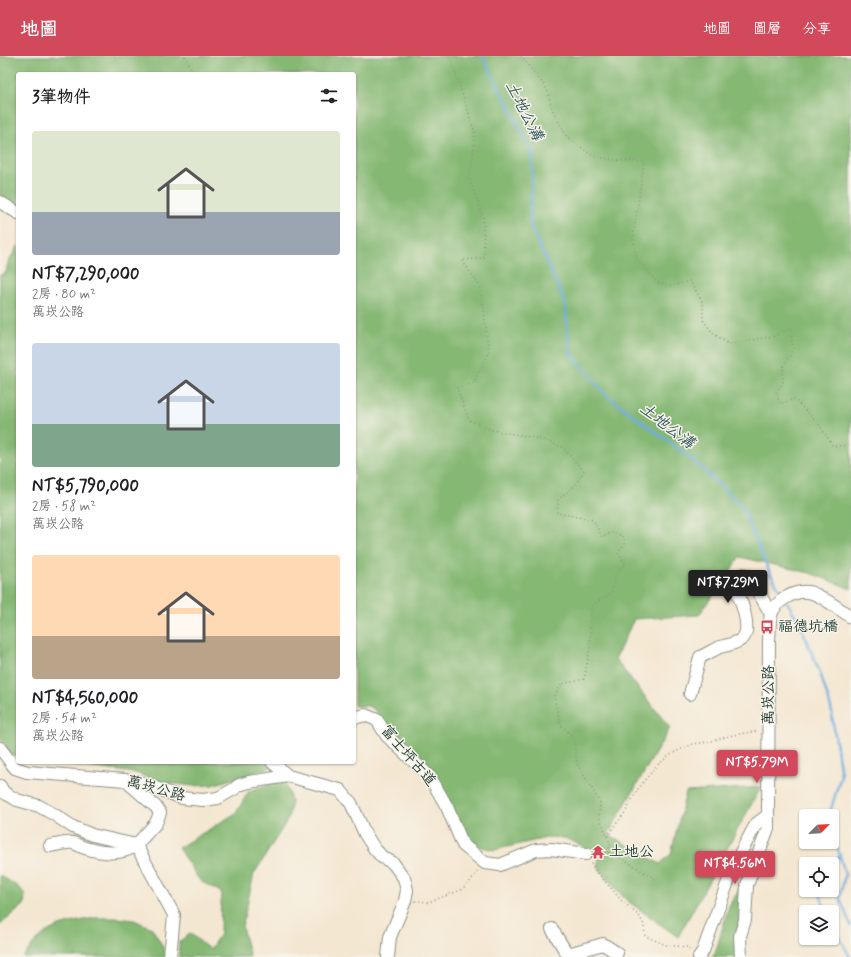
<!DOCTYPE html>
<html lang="zh-TW">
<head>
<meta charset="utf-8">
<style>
	body { margin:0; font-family:Mynerve,"LXGW WenKai TC",sans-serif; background:#f6f6f6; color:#202124; height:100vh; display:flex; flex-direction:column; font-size:15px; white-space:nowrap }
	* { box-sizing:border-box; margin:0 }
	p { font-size:13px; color:#757577 }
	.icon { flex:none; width:22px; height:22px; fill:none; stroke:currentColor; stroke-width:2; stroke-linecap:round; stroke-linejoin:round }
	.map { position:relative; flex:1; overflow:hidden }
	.details { position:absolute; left:16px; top:16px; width:340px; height:692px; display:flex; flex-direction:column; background:#fff; border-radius:4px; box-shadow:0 1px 3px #0004 }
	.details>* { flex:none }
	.needle { width:26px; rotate:66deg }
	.tools { position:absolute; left:799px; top:753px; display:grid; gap:8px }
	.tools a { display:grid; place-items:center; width:40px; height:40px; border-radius:4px; background:#fff; box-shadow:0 1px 3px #0004; font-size:20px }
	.price { position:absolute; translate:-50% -34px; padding:0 9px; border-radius:4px; background:#d1495b; color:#fff; font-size:13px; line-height:26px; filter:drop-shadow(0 1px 2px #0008) }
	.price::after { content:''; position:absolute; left:50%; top:24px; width:12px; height:9px; margin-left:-6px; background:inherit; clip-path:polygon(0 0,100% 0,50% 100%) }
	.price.current { background:#222; color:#fff }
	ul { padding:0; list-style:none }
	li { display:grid; align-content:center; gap:8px; height:212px; padding:0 16px }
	li span { display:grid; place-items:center; height:124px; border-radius:4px; color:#555 }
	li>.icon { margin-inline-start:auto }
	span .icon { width:72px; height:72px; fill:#fffc; stroke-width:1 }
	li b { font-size:17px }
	h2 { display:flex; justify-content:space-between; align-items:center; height:48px; padding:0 16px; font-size:17px }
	header { display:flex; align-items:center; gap:24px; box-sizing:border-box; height:56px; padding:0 20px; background:#d1495b; color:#fff }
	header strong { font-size:19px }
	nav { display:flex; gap:22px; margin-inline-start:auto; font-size:14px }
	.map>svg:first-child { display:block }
</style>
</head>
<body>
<header>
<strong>地圖</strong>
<nav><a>地圖</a><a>圖層</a><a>分享</a></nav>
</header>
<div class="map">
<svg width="851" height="901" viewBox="0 0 851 901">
	<rect width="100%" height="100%" fill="#f7f3e8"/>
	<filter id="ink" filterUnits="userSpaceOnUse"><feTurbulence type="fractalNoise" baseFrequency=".025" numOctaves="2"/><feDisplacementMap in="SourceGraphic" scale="8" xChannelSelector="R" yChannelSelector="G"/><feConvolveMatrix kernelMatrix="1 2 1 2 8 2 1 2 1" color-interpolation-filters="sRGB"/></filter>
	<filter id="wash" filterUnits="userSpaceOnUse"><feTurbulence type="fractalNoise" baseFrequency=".012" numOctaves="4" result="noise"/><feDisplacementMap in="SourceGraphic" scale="16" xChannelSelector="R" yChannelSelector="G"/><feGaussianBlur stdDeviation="0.9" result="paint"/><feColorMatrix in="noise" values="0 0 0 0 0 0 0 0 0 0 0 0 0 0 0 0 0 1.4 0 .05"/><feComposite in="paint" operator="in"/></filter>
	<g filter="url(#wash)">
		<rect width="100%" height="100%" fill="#f4e7d2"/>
		<g fill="#85b873" stroke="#527a54">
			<path d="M0,0H851V533L810,517L740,501L699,559L634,563L615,603L670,672L608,778L660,808L671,798L686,736L761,731L678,881L625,843L597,811L599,803L580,789L565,782L551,781L494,794L482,791L472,785L465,776L458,766L435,716L422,702L389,675L375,654L368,650H354V18H18V150L0,140Z"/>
			<path d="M18,190V701L9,697L0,682V219L6,217L8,206Z"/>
			<path d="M46,706H266L272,711L212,729L193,730L160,726L136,717Z"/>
			<path d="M284,723L292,746L288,763L254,818L242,871L250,901H179V886L190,877L210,894L220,878L221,836L200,825L178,792L236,757L249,735Z"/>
			<path d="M0,819L20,832L25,839L24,849L0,869Z"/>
			<path d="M746,821L734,901H712L716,894L729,850Z"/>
			<path d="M95,862H117L134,864L152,872L162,889L166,901H23C28,895 32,889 37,884C53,868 74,866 95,862Z"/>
		</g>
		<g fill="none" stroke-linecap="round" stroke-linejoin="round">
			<g stroke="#70ace1" stroke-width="2.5">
				<path d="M482,0L509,50L533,98L530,169L565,246L570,297L605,338L693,404L742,450L769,515L783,540"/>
				<path d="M787,546L800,568L820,617L831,652L841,719L829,760"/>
				<path d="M832,772L845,818L840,842L851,870"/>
				<path d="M830,808L840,800"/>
				<path d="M820,834L821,842L827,856"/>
				<path d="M832,867L850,901"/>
			</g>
		</g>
	</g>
	<g filter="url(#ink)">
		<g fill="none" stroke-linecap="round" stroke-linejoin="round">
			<g stroke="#8a9283" stroke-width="14">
				<g id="minor">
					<path d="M0,146L18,157"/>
					<path d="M690,638L700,601C707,598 713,594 720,591C727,589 737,588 743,582C753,571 738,538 734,526L736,521L744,518L749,520L771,558"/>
					<path d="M354,662L365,659L377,664L387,680L430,721L447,751L463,789L485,807L500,809L536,794L551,793L586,798"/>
					<path d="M0,692L15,712L27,716L125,724L143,727L182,742L203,744L218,742L234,733L239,729L249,726L288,720L340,734L351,747L365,778L374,792L382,801L393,807L404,822L407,834L405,845L390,881L388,901"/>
					<path d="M272,706L288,720"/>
					<path d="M126,725L156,751L160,757L156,767L136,789L174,859L170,901"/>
					<path d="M0,730L3,736L17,744L39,750L55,759L73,771L92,779L136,789"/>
					<path d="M50,790C57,789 66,786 73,787C77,788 81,791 85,792C101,797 123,800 136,789"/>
					<path d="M552,873L569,901"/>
					<path d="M568,898L603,888L617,897"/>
					<path d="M699,901L703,895L734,809L756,768L768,759L769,584C770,576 769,567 771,559C775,545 795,534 808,536C818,537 841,554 851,561"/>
					<path d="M741,901L740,880L745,864L747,829L768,772V759"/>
				</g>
			</g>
			<g stroke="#8a9283" stroke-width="1.5" stroke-dasharray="1 3" stroke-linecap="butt">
				<path d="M185,0L194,18"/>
				<path d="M450,0L475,77L473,100L469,122L483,160L484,202L462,204L481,232L489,296L473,327L457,332L469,364L492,374L540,383L562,391L584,415L575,429L558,444L557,457L593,464L602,481L614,476L624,481L625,488L618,497L625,508L615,520L612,537L591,550L590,592L584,623L562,628L554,640L560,668L573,681L577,708L600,746L599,760L611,790L599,803L595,802"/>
				<path d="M521,0L547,33L552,53L567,81L593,100L615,104L644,106L633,182L637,203L658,227L672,230L690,225L703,247V264L713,277L729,288L774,280L791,272L793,293L783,311V327L776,336L780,348L794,343L818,367L833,390L851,389"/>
				<path d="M607,780L626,755L638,733L656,710L673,697L693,688L708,686L733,679L758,675"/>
				<path d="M605,796L621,802L657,824"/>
				<path d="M591,807L597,816L621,844L640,861L644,869L645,880L666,889L687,891L690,895"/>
				<path d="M415,845L429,846L461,834L469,827L478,815"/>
			</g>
			<use href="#minor" stroke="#fff" stroke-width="12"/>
		</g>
	</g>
	<defs>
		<g id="bus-bare" transform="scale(1.08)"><path d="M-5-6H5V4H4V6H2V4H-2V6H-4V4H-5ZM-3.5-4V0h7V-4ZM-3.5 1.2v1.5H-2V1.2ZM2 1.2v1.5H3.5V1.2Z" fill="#d1495b" stroke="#f7f3e8" stroke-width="2.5" paint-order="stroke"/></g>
		<g id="temple-bare" transform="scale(1.08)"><path d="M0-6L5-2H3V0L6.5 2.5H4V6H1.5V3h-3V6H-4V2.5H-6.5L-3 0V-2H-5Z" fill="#d1495b" stroke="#f7f3e8" stroke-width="2.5" paint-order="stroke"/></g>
	</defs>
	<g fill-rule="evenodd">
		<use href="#bus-bare" x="767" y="571"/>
		<use href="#temple-bare" x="598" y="796"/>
	</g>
	<g text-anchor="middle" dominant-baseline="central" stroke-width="3" stroke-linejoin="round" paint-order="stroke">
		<g font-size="15" fill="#1f3d34" stroke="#f7f3e8" text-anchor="start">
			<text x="778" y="571">福德坑橋</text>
			<text x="609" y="796">土地公</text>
		</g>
		<g font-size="15" fill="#1f3d34" stroke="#f7f3e8">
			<text transform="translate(769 639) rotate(-90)">萬崁公路</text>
			<text transform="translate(408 700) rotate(49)">富士坪古道</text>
			<text transform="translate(156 733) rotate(15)">萬崁公路</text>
		</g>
		<g font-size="16" font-style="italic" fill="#33595f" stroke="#f7f3e8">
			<text transform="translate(524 55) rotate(63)">土地公溝</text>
			<text transform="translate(667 370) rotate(37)">土地公溝</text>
		</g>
	</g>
</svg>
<div class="tools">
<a><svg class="needle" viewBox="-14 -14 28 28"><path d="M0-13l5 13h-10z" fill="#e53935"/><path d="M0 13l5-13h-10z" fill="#757577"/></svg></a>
<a><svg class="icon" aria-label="locate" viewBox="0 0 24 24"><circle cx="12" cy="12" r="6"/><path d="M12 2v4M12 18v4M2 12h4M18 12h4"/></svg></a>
<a><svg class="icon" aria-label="layers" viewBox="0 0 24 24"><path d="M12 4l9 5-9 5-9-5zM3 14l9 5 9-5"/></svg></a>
</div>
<b class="price current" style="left:728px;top:548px">NT$7.29M</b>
<b class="price" style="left:757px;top:728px">NT$5.79M</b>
<b class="price" style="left:735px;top:829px">NT$4.56M</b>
<section class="details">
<h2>3筆物件<svg class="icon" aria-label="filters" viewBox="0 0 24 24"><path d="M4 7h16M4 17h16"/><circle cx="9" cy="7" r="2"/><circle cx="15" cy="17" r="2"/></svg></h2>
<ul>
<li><span style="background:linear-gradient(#dfe7d0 65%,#9aa5b1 0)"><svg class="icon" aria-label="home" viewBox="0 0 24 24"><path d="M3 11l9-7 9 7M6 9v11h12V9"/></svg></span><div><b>NT$7,290,000</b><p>2房 · 80 m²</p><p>萬崁公路</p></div></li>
<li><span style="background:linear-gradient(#c9d6e8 65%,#7fa58c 0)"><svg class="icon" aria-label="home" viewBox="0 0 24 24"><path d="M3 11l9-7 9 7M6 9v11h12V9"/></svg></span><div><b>NT$5,790,000</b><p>2房 · 58 m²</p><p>萬崁公路</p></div></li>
<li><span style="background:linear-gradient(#ffd9b3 65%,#b9a48a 0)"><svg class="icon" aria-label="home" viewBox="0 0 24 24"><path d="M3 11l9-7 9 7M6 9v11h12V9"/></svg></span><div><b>NT$4,560,000</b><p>2房 · 54 m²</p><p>萬崁公路</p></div></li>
</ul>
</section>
</div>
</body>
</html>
